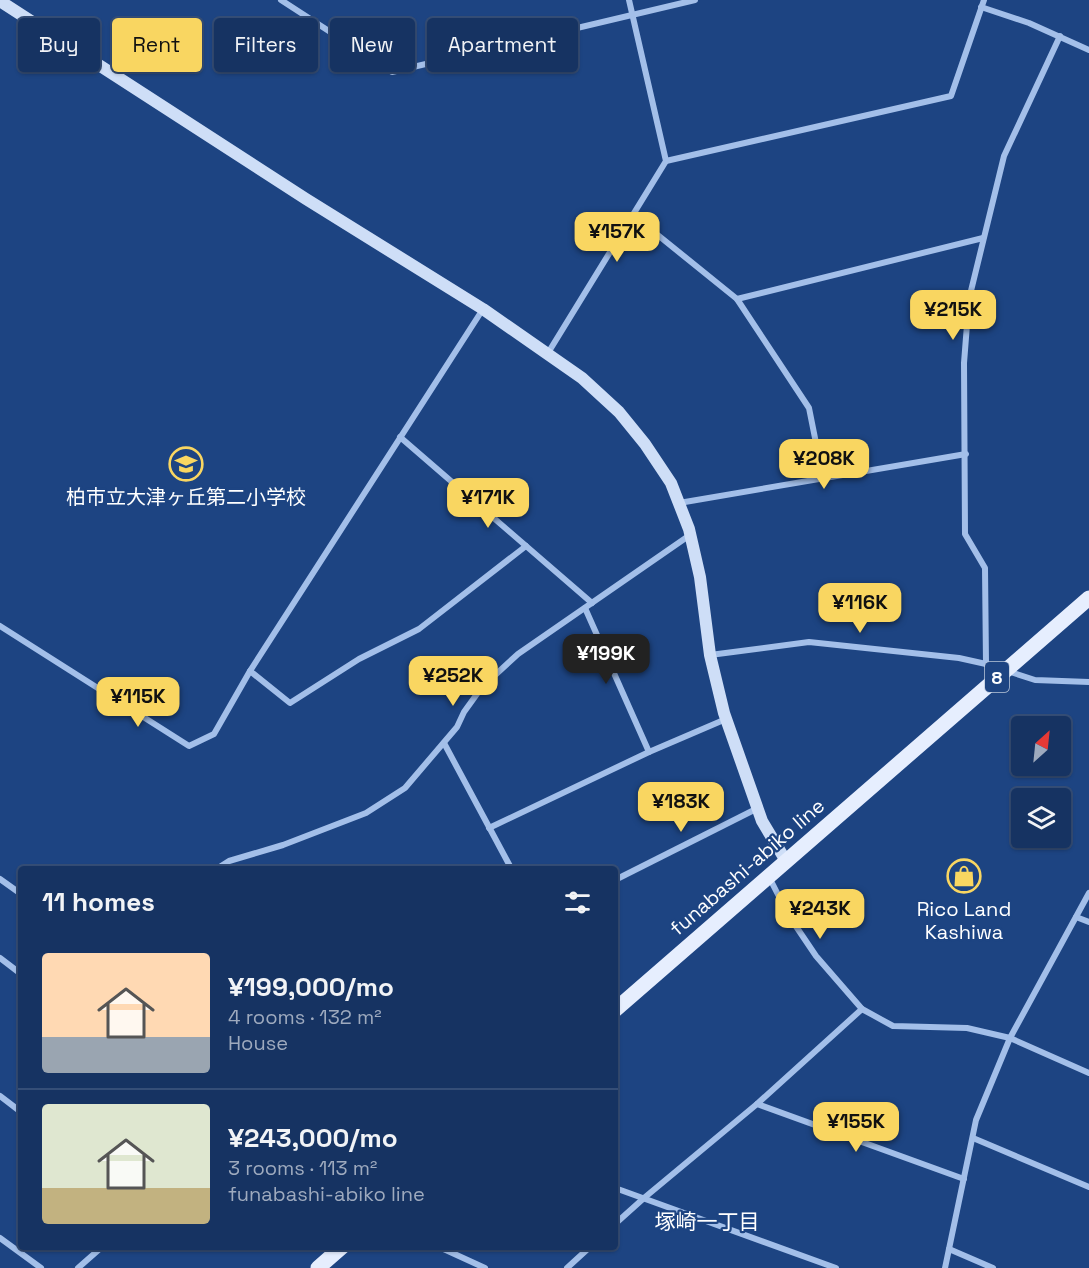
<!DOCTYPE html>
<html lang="en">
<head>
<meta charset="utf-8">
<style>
	body { margin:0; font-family:"Space Grotesk","Noto Sans JP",sans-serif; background:#233f6b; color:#f1f3f6; height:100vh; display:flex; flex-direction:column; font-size:22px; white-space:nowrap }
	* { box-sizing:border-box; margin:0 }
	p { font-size:20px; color:#9eaabe }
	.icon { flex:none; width:33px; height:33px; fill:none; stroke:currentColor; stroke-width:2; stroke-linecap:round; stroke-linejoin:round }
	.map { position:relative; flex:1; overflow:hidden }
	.panel { position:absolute; left:18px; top:866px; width:600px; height:384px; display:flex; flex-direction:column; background:#163362; border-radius:6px; box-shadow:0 2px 4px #0004,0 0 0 2px #354e77 }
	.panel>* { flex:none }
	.hud { position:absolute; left:18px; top:18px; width:600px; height:54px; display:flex; gap:12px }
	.needle { width:39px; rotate:27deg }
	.controls { position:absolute; left:1011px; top:716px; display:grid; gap:12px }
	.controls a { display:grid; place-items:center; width:60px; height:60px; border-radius:6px; background:#163362; box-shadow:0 2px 4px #0004,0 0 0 2px #354e77; font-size:30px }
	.price { position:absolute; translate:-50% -51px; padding:0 14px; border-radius:12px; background:#f9d661; color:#111; font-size:20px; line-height:39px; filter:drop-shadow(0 2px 3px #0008) }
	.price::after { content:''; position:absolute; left:50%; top:36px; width:18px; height:14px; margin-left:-9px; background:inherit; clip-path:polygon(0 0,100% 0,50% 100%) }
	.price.active { background:#222; color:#fff }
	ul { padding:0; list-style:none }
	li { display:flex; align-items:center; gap:18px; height:150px; padding:0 24px }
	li+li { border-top:2px solid #354e77 }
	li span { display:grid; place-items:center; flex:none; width:168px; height:120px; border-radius:6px; color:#555 }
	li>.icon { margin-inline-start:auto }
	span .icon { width:72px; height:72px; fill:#fffc; stroke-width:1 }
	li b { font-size:26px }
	h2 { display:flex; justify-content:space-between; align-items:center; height:72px; padding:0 24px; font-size:26px }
	.pill { padding:0 21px; border-radius:6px; background:#163362; box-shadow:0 2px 4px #0004,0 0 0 2px #354e77; font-size:21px; line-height:54px }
	.pill.active { background:#f9d661; color:#111 }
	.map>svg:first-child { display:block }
</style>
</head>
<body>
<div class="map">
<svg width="1089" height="1268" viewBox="0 0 1089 1268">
	<rect width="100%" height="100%" fill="#1d4482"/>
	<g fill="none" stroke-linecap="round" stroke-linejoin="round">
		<g stroke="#a3bfe9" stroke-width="6">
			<path d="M281,0L392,72L695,0"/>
			<path d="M981,7L1029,23L1089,50"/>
			<path d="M666,161L951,96L984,0"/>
			<path d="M633,215L737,299L809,408L823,478"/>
			<path d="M737,299L983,238"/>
			<path d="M483,309L250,671L290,703L359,659L419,629L526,546"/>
			<path d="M548,353L666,161L629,0"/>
			<path d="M400,437L592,603"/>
			<path d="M679,503L966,454"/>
			<path d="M585,608L649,752"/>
			<path d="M0,626L189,746L214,734L250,671"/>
			<path d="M710,655L809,642L959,658L986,664L1035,680L1089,682"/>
			<path d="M986,664L985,568L965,534L964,363L969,299L1004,156L1060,36"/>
			<path d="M444,743L511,868"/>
			<path d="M489,828L649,752L726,719"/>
			<path d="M218,868L229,861L283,845L366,813L405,788L457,727L464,712L482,687L518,654L690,535"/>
			<path d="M769,877L789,916L816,956L862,1009L893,1026L967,1028L1010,1038L1089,1073"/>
			<path d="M0,879L21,894"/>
			<path d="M615,880L758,808"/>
			<path d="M1076,917L1089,922"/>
			<path d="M0,958L21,974"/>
			<path d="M0,1096L21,1112"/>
			<path d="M757,1104L964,1179"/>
			<path d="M973,1138L1089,1187"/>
			<path d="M615,1188L836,1268"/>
			<path d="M615,1224L644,1198L757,1104L862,1009"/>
			<path d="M0,1238L41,1268"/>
			<path d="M437,1246L485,1268"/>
			<path d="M949,1249L993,1268"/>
			<path d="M78,1268L103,1246"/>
			<path d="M567,1268L591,1246"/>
			<path d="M945,1268L976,1120L1010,1038L1089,893"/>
		</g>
		<path stroke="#cedef7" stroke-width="12" d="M0,1L306,199L483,309L582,378L619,412L645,444L671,483L689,529L700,577L710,655L724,713L762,821L786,861"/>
		<g stroke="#e6eefe" stroke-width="15">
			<path d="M615,1010L1089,598"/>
			<path d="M318,1268L343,1246"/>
		</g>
	</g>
	<defs>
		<g id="school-ring" transform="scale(1.725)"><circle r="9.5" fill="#1d4482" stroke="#f9d661" stroke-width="1.5"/><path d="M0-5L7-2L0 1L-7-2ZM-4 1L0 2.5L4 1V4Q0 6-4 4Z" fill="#f9d661"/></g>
		<g id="shop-ring" transform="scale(1.725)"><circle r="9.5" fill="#1d4482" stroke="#f9d661" stroke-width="1.5"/><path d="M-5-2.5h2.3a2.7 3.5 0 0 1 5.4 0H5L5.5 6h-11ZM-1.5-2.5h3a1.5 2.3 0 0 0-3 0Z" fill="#f9d661"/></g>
	</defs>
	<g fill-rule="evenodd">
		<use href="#school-ring" x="186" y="464"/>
		<use href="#shop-ring" x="964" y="876"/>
	</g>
	<g text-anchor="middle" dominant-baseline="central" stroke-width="4.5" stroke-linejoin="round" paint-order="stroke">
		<rect fill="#1d4482" stroke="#bbc7da" stroke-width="1.5" x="985" y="662" width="24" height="30" rx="4.5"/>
		<g font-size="18" font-weight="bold" fill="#fff">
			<text x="997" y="677">8</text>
		</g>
		<g font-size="20" fill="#fff" stroke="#1d4482">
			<text x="186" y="497">柏市立大津ヶ丘第二小学校</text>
			<text x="964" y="909">Rico Land<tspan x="964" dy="23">Kashiwa</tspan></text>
		</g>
		<g font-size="20" fill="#fff" stroke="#1d4482">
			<text transform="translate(747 867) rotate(-41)">funabashi-abiko line</text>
		</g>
		<g font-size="21" fill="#fff" stroke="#1d4482">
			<text x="707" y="1221">塚崎一丁目</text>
		</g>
	</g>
</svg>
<div class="controls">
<a><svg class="needle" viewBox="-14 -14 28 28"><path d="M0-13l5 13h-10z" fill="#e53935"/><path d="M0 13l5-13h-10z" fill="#9eaabe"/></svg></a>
<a><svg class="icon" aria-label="layers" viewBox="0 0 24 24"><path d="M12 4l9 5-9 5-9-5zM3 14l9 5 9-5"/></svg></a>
</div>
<b class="price" style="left:617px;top:263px">¥157K</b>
<b class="price" style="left:953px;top:341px">¥215K</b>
<b class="price" style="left:824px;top:490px">¥208K</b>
<b class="price" style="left:488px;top:529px">¥171K</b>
<b class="price" style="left:860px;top:634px">¥116K</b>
<b class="price active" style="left:606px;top:685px">¥199K</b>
<b class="price" style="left:453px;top:707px">¥252K</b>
<b class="price" style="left:138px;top:728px">¥115K</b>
<b class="price" style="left:681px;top:833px">¥183K</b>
<b class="price" style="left:820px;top:940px">¥243K</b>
<b class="price" style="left:856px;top:1153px">¥155K</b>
<div class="hud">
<a class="pill">Buy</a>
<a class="pill active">Rent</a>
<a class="pill">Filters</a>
<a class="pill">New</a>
<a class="pill">Apartment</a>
</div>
<section class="panel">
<h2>11 homes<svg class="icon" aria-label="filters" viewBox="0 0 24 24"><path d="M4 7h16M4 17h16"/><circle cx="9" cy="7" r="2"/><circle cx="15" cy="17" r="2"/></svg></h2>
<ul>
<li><span style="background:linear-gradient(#ffd9b3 70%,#9aa5b1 0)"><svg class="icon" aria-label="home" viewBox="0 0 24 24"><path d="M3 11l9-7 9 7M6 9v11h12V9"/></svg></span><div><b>¥199,000/mo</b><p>4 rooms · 132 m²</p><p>House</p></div></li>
<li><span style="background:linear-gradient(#dfe7d0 70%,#c2b280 0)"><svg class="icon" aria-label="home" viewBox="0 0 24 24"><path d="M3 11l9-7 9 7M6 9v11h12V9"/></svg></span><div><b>¥243,000/mo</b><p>3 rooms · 113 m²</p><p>funabashi-abiko line</p></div></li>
</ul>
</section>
</div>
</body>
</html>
